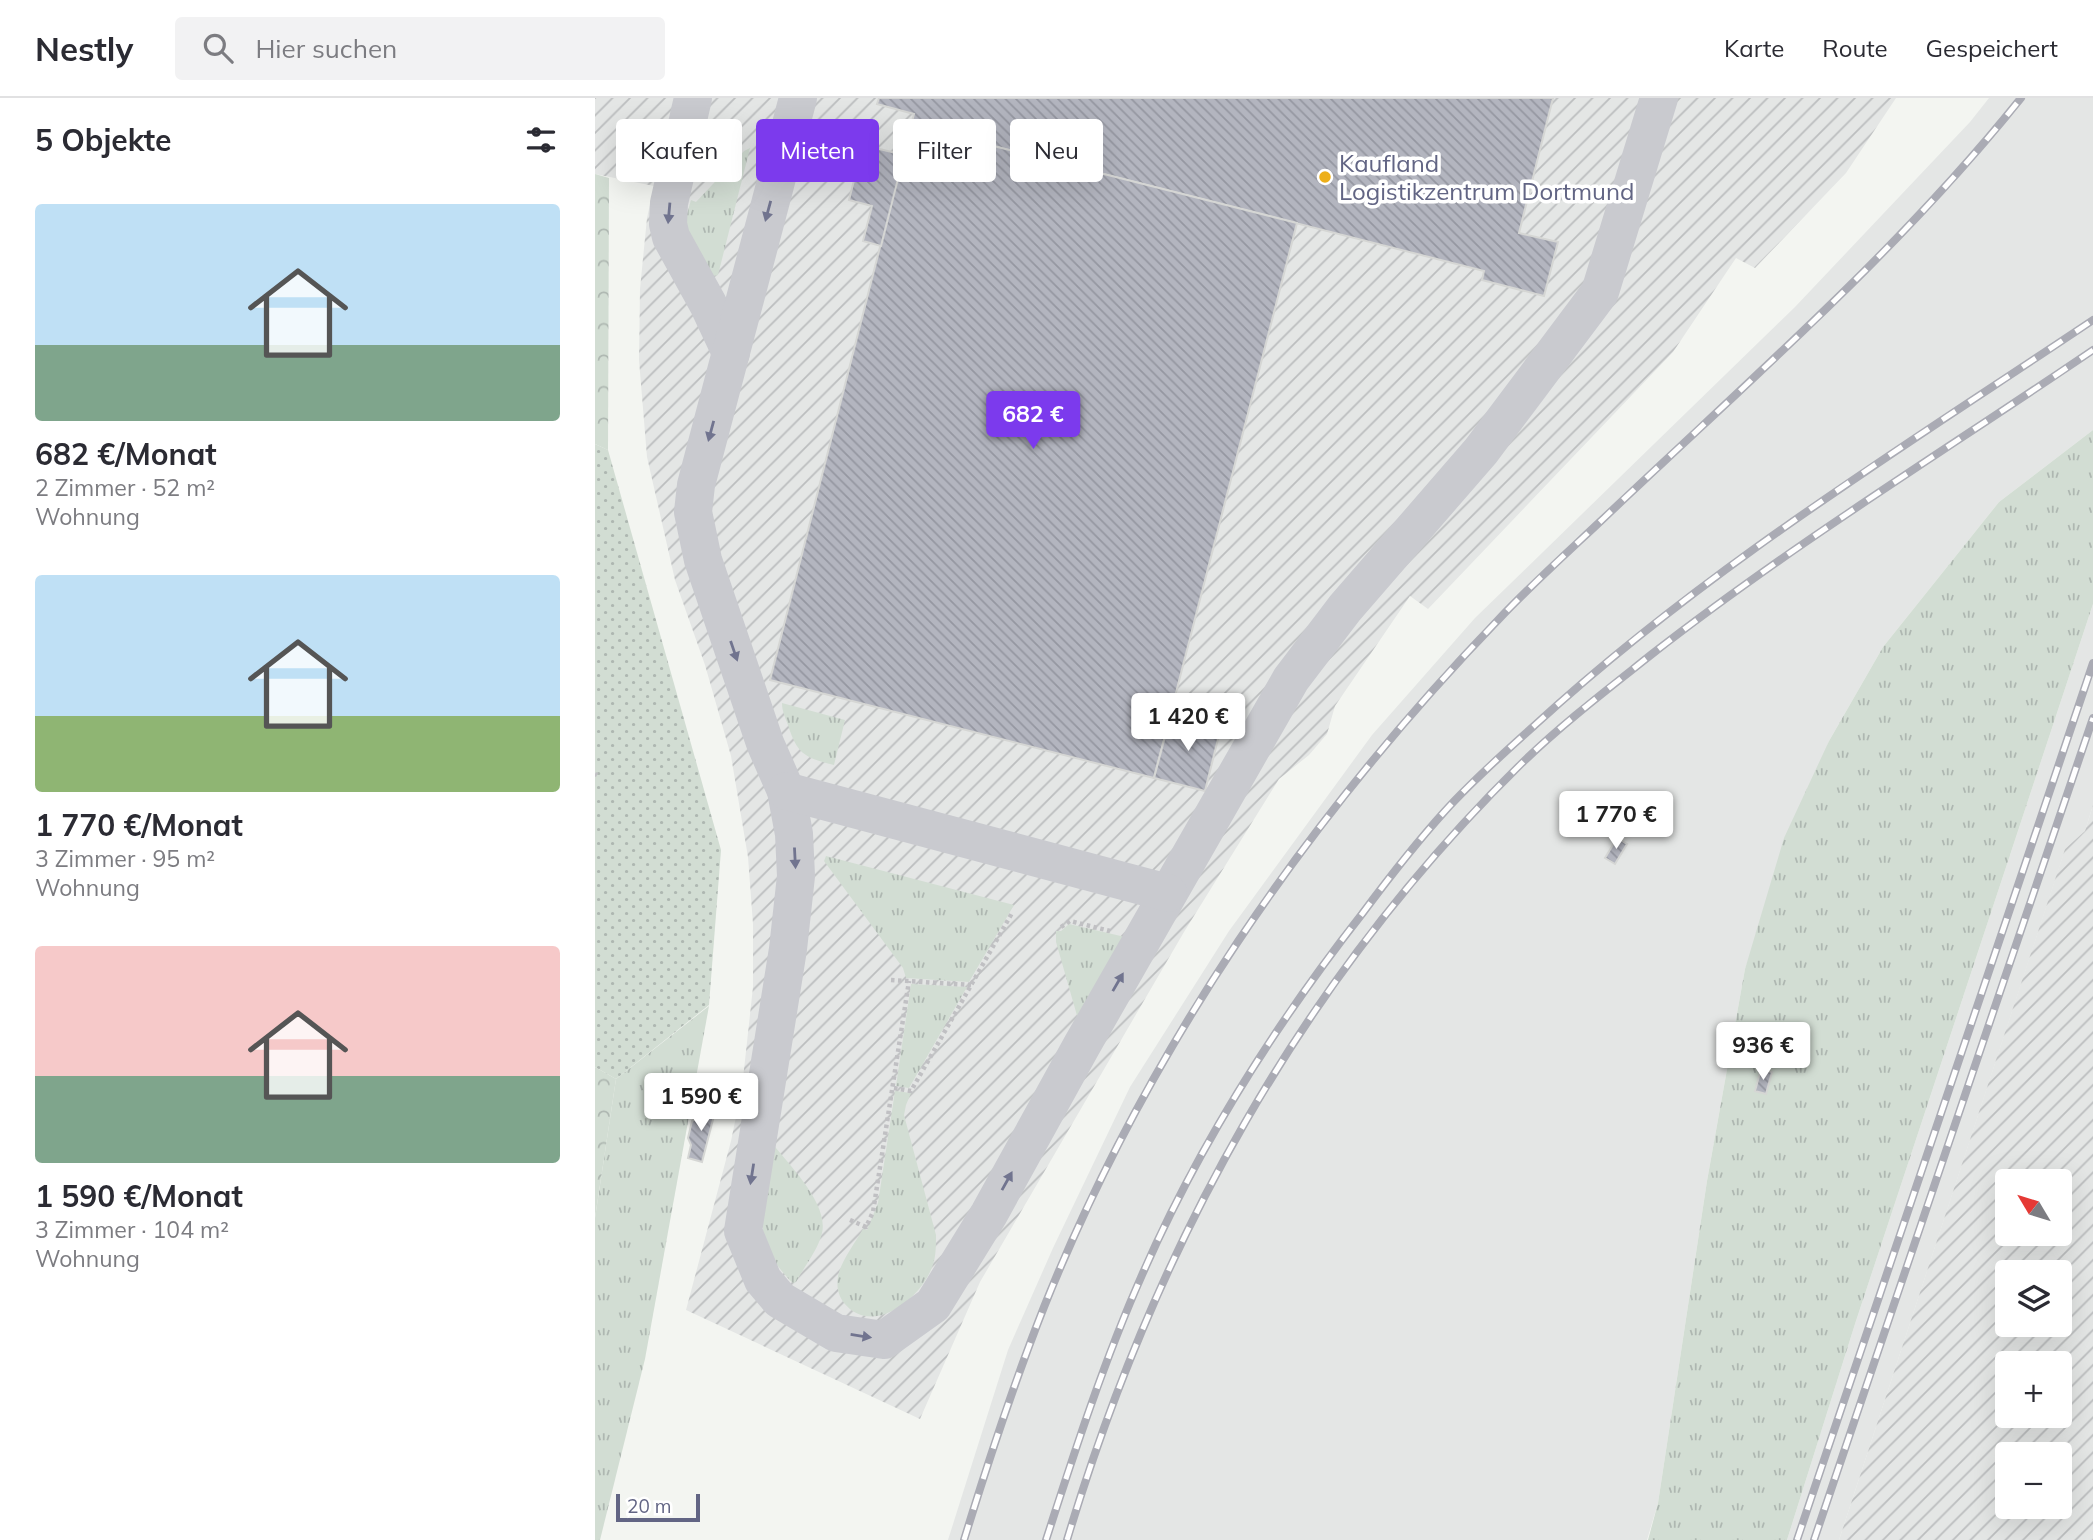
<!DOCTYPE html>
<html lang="de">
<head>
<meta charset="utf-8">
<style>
	body { margin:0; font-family:Mulish,sans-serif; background:#f2f2f3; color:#2b2b33; height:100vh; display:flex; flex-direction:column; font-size:26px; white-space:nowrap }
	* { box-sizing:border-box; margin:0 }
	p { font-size:23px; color:#7c7c81 }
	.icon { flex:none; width:38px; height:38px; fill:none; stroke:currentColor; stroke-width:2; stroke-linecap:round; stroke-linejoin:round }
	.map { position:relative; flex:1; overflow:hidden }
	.sheet { display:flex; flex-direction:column; background:#fff; width:595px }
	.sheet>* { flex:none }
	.banner { position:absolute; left:21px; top:21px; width:665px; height:63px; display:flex; gap:14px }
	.needle { width:46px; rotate:308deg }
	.fabs { position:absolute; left:1400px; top:1071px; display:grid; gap:14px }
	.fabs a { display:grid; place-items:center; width:77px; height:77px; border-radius:7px; background:#fff; box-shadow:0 7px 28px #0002; font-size:35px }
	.scale { position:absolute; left:21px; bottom:18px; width:84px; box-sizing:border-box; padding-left:7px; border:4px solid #626584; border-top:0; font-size:19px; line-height:24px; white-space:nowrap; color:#626584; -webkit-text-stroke:5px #fff; paint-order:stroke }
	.price { position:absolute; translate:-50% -60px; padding:0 16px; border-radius:7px; background:#fff; color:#222; font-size:23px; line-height:46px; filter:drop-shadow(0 2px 4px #0008) }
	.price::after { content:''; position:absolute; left:50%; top:42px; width:21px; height:16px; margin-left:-10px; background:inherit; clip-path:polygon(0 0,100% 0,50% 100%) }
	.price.on { background:#7c3aed; color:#fff }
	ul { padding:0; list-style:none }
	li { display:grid; align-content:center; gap:14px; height:371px; padding:0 35px }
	li span { display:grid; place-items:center; height:217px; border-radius:7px; color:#555 }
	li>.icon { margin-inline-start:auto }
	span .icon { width:126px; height:126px; fill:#fffc; stroke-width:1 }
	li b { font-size:30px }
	h2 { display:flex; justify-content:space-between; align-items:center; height:84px; padding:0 35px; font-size:30px }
	.tag { padding:0 24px; border-radius:7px; background:#fff; box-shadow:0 7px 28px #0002; font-size:24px; line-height:63px }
	.tag.on { background:#7c3aed; color:#fff }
	header { display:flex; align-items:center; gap:42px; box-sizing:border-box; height:98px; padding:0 35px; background:#fff; border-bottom:2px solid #e1e1e2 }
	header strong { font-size:33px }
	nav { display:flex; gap:38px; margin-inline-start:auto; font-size:24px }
	.search { width:490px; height:63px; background:#f2f2f3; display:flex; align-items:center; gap:18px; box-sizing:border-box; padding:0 24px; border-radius:7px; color:#7c7c81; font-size:26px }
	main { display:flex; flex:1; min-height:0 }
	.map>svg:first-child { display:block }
</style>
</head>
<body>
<header>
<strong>Nestly</strong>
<div class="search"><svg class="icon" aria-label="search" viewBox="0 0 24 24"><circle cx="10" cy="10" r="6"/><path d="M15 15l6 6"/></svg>Hier suchen</div>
<nav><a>Karte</a><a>Route</a><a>Gespeichert</a></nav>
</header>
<main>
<section class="sheet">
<h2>5 Objekte<svg class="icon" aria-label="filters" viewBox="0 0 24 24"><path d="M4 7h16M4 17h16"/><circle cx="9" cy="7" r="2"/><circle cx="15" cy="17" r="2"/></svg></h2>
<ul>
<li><span style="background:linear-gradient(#bfe0f5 65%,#7fa58c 0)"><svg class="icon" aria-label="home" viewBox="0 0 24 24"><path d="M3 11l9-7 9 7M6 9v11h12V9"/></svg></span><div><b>682 €/Monat</b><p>2 Zimmer · 52 m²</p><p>Wohnung</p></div></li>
<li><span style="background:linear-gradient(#bfe0f5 65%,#8fb573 0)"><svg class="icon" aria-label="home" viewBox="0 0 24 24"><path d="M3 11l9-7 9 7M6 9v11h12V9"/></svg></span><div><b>1 770 €/Monat</b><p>3 Zimmer · 95 m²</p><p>Wohnung</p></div></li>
<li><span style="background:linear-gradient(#f6c9c9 60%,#7fa58c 0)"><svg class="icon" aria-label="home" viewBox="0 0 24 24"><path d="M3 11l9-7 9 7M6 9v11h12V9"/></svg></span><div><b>1 590 €/Monat</b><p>3 Zimmer · 104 m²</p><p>Wohnung</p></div></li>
</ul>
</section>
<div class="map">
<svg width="1498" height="1442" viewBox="0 0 1498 1442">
	<defs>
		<pattern id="industrial-furrows" width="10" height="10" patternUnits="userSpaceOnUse" patternTransform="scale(1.75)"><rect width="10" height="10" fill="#e4e6e5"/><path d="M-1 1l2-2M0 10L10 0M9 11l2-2" fill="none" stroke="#bcbebf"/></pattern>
		<pattern id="grass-tufts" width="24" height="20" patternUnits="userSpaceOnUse" patternTransform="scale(1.75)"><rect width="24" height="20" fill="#d2ddd3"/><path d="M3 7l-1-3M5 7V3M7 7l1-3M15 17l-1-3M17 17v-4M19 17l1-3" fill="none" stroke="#aeb7b1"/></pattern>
		<pattern id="forest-crowns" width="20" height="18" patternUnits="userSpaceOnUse" patternTransform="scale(1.75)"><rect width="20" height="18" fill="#d2ddd3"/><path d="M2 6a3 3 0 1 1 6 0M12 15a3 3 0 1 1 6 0" fill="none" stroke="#aeb7b1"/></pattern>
		<pattern id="garden-dots" width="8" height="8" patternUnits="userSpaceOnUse" patternTransform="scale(1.75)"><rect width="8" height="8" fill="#d2ddd3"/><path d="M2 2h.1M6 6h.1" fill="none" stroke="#aeb7b1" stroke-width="1.8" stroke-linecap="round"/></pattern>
		<pattern id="building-back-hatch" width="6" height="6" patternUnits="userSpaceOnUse" patternTransform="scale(1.75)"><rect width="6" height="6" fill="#b3b5bf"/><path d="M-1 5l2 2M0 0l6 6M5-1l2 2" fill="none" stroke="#9597a1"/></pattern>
	</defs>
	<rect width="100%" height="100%" fill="#f3f5f1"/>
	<g fill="#e4e6e5">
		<path d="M1394,0H1498V332L1404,404L1288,549L1234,643L1150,871L1112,1083L1063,1405L1052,1442H353L413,1252L458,1150L535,989L634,833L777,637L880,520L1200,209L1375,24Z"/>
		<path d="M1498,506V707L1490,733L1470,752L1244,1442H1192L1260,1226Z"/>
	</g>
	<g fill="url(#industrial-furrows)" fill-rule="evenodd">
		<path d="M0,0H1301L1251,75L1160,170L1141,160L1078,254L833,511L815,498L740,608L732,636L714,657L684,681L589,834L385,1184L325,1321L91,1212L136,1043L147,990L158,889V826L153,759L136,658L110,567L80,482L52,359L44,262L45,191L52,120L59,88L0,76Z"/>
		<path d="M1498,707V1442H1244L1470,751L1490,733ZM1412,1083H1465V1136H1412ZM1412,1174H1465V1227H1412ZM1412,1265H1465V1318H1412ZM1412,1356H1465V1409H1412Z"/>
	</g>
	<g fill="url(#grass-tufts)">
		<path d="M155,50L123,177L118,178L91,130L92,116L96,102L101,104L149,53Z"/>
		<path d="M1498,332V506L1260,1226L1192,1442H1053L1063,1405L1112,1083L1150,871L1189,740L1234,643L1288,549L1404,404Z"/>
		<path d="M187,605L250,622L239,667C210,660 202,656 193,627C190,619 187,613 187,605Z"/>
		<path d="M231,758L419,807L374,884L311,880L308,870L229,763Z"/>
		<path d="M474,826L530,839L483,921L461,844V833H466Z"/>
		<path d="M316,886L372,889L314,990L301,988Z"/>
		<path d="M114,908L50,1261L5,1442H0V1120L21,981Z"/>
		<path d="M300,993L316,995L311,1007L309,1017L341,1137C341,1151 341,1162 335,1174C321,1204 276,1238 249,1205C242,1196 241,1185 244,1174C249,1159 260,1145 268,1131L272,1132L283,1105Z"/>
		<path d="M177,1045C194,1067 234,1106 227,1135C223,1152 209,1169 201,1184L198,1185C186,1174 172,1155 169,1139C164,1116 174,1070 177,1045Z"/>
	</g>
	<g fill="url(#forest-crowns)">
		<path d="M0,76L14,80L13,352L0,346Z"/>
		<path d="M0,969L21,981L0,1120Z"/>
	</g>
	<path fill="url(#garden-dots)" d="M0,346L13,352L126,752L114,907L21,981L0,969Z"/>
	<g fill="url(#building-back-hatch)" stroke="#d5d6d4" stroke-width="2">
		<path d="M284,0H958L924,135L963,144L949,198L887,182L889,173L316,27L319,16L282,6Z"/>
		<path d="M316,27L702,125L559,680L175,582Z"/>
		<path d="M268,47L309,57L286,148L268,143L277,108L254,102Z"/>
		<path d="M576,616L626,629L610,693L559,680Z"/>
		<path d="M1022,740L1032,746L1020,766L1010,760Z"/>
		<path d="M1166,971L1177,974L1171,996L1160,993Z"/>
		<path d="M106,1006L121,1010L107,1064L93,1060L96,1047L93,1040L97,1023L103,1020Z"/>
	</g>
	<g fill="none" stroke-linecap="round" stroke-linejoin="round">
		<g stroke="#c0c0c3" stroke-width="4.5" stroke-dasharray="3.5 3.5" stroke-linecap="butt">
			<path d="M0,676L2,677"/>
			<path d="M466,829L475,823L515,833"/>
			<path d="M296,882L376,887"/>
			<path d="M299,990L316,993L417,815"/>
			<path d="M255,1122L271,1129L278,1114L314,883"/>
		</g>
		<g stroke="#c9cacf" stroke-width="38">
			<path d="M98,0L74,105L73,126L76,139L113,206L136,255"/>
			<path d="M203,0L101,387L98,414L108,462L170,645L191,693L199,736L201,778L193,851L148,1133L168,1182L185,1202L241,1235L289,1242L338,1207L394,1116L487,947L696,581L750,510L886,353L1005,194L1064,0"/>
			<path d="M191,693L573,795"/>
		</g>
		<g stroke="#aaabb4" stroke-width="8">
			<g id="rail">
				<path d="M369,1442C393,1364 419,1285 449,1209C552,952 712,720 904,521C937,486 974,453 1009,420C1152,284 1302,155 1426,0"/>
				<path d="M451,1442C480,1352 509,1263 547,1177C604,1047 680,927 767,816C793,781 821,745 850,713C878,682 910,654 940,627C1110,471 1307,350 1498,222"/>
				<path d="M472,1442C560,1149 707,881 926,666C967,626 1013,591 1057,556C1198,446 1351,352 1498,252"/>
				<path d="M1202,1442L1498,565"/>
				<path d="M1219,1442L1498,620"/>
			</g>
		</g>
		<use href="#rail" stroke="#fff" stroke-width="5" stroke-dasharray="16" stroke-linecap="butt"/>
	</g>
	<defs><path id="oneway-solid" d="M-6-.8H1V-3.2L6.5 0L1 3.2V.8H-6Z" transform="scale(1.75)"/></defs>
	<g fill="#71748f">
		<use href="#oneway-solid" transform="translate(173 113) rotate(105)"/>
		<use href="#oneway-solid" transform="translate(74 115) rotate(95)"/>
		<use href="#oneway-solid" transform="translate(116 333) rotate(105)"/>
		<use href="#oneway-solid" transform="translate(139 553) rotate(71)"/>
		<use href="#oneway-solid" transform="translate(200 760) rotate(87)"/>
		<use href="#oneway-solid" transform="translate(523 884) rotate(-60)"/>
		<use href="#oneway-solid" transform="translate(157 1076) rotate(99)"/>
		<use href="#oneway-solid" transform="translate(412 1083) rotate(-61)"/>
		<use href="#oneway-solid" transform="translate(266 1238) rotate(9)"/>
	</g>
	<circle fill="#edaf19" stroke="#fff" stroke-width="2.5" cx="730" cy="79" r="7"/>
	<g text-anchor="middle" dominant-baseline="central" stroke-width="7" stroke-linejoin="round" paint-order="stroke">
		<g font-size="24" fill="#626584" stroke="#fff" text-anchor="start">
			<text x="744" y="65">Kaufland<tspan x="744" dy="28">Logistikzentrum Dortmund</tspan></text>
		</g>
	</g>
</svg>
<div class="fabs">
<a><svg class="needle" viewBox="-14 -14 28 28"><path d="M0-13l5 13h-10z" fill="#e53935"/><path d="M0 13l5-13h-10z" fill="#7c7c81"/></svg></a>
<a><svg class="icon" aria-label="layers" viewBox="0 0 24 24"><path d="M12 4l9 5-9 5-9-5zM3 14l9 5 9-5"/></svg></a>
<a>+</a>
<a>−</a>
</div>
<div class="scale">20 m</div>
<b class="price on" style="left:438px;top:353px">682 €</b>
<b class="price" style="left:593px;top:655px">1 420 €</b>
<b class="price" style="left:1021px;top:753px">1 770 €</b>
<b class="price" style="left:1168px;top:984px">936 €</b>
<b class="price" style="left:106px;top:1035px">1 590 €</b>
<div class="banner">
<a class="tag">Kaufen</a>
<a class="tag on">Mieten</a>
<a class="tag">Filter</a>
<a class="tag">Neu</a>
</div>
</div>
</main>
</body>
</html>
